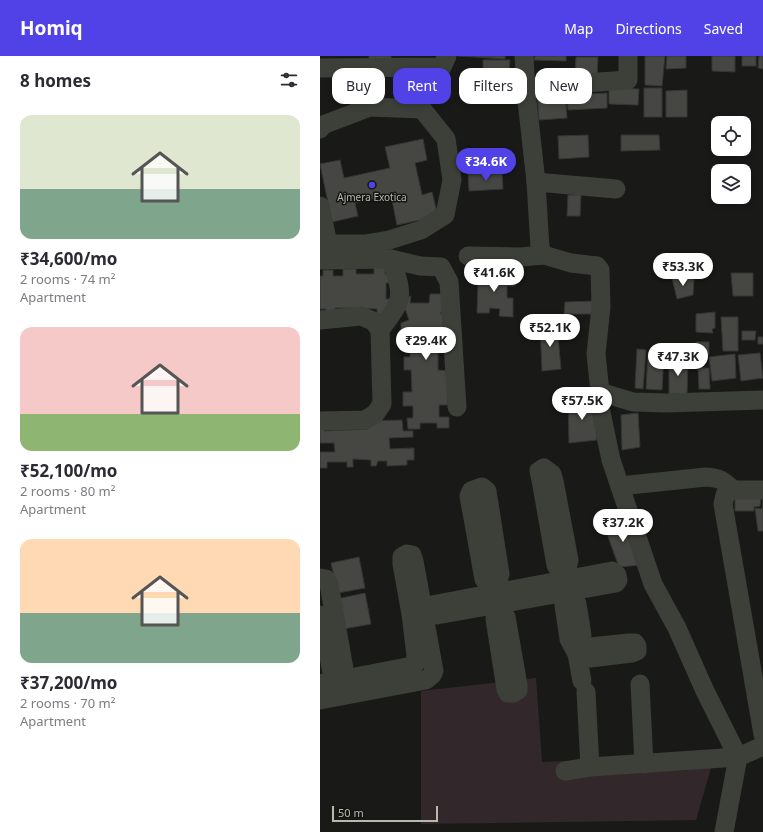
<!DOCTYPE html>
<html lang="en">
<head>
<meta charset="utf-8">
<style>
	body { margin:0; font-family:"Noto Sans",sans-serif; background:#f7f7f7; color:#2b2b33; height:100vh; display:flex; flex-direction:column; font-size:15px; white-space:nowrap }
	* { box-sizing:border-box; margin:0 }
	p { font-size:13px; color:#7c7c81 }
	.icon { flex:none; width:22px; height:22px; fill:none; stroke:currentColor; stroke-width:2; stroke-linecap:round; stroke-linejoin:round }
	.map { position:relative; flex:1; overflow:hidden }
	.sheet { display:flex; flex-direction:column; background:#fff; width:320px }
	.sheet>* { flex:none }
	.hud { position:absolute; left:12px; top:12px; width:371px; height:36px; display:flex; gap:8px }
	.tools { position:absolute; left:391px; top:60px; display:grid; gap:8px }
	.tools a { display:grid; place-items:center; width:40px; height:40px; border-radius:8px; background:#fff; box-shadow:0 2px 6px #0003; font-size:20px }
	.scale { position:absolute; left:12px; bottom:10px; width:106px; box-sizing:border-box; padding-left:4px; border:2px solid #b7b9ab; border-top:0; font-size:11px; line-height:14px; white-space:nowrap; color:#b7b9ab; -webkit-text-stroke:3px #141513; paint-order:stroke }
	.price { position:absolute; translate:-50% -34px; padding:0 9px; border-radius:14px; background:#fff; color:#222; font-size:13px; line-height:26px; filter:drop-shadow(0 1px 2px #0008) }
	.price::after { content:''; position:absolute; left:50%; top:24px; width:12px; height:9px; margin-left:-6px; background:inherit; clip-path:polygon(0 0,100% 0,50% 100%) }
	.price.on { background:#5142e8; color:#fff }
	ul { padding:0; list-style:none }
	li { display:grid; align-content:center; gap:8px; height:212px; padding:0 20px }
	li span { display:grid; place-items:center; height:124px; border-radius:12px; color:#555 }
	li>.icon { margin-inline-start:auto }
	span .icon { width:72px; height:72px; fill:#fffc; stroke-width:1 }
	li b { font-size:17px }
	h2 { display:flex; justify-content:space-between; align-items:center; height:48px; padding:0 20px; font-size:17px }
	.chip { padding:0 14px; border-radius:12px; background:#fff; box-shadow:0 2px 6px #0003; font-size:14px; line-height:36px }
	.chip.on { background:#5142e8; color:#fff }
	header { display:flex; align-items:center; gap:24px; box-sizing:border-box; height:56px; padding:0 20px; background:#5142e8; color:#fff }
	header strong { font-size:19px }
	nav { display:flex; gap:22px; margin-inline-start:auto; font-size:14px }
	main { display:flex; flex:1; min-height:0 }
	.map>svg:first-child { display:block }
</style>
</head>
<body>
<header>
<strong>Homiq</strong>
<nav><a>Map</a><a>Directions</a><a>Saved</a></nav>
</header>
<main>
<section class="sheet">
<h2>8 homes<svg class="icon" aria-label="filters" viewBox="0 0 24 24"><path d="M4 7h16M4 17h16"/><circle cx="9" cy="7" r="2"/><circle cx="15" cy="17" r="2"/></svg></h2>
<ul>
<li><span style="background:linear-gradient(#dfe7d0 60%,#7fa58c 0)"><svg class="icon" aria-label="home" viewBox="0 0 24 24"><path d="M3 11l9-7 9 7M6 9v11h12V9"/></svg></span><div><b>₹34,600/mo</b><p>2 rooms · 74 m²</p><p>Apartment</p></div></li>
<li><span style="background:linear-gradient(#f6c9c9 70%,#8fb573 0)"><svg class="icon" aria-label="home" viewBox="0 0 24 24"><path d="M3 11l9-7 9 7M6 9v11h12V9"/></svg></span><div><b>₹52,100/mo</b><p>2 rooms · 80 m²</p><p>Apartment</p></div></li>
<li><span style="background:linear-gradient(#ffd9b3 60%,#7fa58c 0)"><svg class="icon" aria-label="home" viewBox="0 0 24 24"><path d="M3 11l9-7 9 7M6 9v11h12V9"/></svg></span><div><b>₹37,200/mo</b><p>2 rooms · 70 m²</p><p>Apartment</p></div></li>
</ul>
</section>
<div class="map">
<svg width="443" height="776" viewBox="0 0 443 776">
	<rect width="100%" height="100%" fill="#191a18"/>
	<path fill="#32282c" d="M216,622L222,706L395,698L376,764L101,768V635Z"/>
	<g fill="#464742" stroke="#343632">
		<rect x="49" y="0" width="22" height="5"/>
		<path d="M138,0H185V3Z"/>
		<path d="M215,0H246V5L214,4Z"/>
		<path d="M325,0H345L342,30L325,29Z"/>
		<path d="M347,0H366V12L346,13Z"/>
		<path d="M392,0H415V16L392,15Z"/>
		<rect x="422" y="0" width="14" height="10"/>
		<path d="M439,0H443V13L438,12Z"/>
		<path d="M256,1H278L277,22L255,21Z"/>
		<path d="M163,4H190L189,16L163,15Z"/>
		<path d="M289,32L319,33L318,49L289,48Z"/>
		<rect x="324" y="32" width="18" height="29"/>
		<path d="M245,34L247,62L219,64L217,36Z"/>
		<path d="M367,34V61H346V35Z"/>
		<path d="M287,37V52L248,54L247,39Z"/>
		<path d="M268,79L269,101L239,103L238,80Z"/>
		<path d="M301,79H339L340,94L301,95Z"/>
		<path d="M103,83L107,104L95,107L102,139L112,136L118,160L77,169L71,139L35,147L38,160L12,166L0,108L20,104L24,122L70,112L65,91Z"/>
		<path d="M182,116L183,133L149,135L148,118Z"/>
		<path d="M248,139H261L260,160H247Z"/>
		<path d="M54,210H65V218H72V227H66V243H72L62,258H57V253L33,252H15V259L6,258V253H0V220H3V214H13V220H23V213H36V218H54Z"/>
		<path d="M152,211L162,212V225L184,226V214L196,215L195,230H187V242H193V261L179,260L180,253L170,252L169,257H157L158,226H152Z"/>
		<path d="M411,217H433V240H413Z"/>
		<path d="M352,222L374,223L373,239L357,243Z"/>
		<path d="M110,238H127L126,257H120L125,258V279H118V314L127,315L128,349H119V361H129V372H117V367H100V373H88L87,362H93V350H83V336H92L91,314H84V301H90L89,280H81V267L89,264L82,243L91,240L90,247H109Z"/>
		<path d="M276,245L275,258H244L245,246Z"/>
		<path d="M395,256V272L392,273L393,277L376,276V258Z"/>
		<path d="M401,261H418V295H403Z"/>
		<path d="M220,268L237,269L241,313L222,315Z"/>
		<path d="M422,275H436L435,284H422Z"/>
		<rect x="438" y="281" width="5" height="7"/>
		<path d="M376,286H389V299L376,298Z"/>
		<path d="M317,293L326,294L323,333L315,332Z"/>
		<path d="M328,297L344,298L342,334L326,333Z"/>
		<path d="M440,297L443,322L421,325L418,299Z"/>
		<path d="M415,298L416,322L392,325L389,301Z"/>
		<path d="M349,303L368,304L367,338H349Z"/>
		<path d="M378,312H389L390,333H379Z"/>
		<path d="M273,344L277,384L249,387L248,345Z"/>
		<path d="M318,357L320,391L302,394L301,359Z"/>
		<path d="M82,364L83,375H93V381L69,382L70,393L94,392V404H87V409L67,410V405H58L56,410H51V404L33,403V411H27V406H7V412H0V396H15L14,387H0V366H3L4,375L48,373V365Z"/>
		<path d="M415,438L441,439L440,450L434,451V455H415Z"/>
		<path d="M443,443V475H438L435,452L442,453Z"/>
		<path d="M308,464L321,509L299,511L283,467Z"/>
		<path d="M39,501L45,532L18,537L11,507Z"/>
		<path d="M45,537L51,568L23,573L17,543Z"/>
	</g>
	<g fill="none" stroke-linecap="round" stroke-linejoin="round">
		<g stroke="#3d3f39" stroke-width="19">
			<path d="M204,0L206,36L216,126L220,192L224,199L251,207L277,210L280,214L281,251L276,298L280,336"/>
			<path d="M0,12L122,11L127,0"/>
			<path d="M205,31L308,24V0"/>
			<path d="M0,73L3,69L50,51L102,53L126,83L132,124L125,159L101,174L69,184L45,188H0"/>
			<path d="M216,126L296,133"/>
			<path d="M0,150L8,188"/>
			<path d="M148,200L200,201L224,199"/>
			<path d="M71,203L100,210L121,211L129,226L137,351"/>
			<path d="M0,204L71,203C75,216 83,233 78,247C75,255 65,267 60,274"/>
			<path d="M0,264L41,260L53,265L60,274L62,348L55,358L45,364L0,365"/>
			<path d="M300,430L386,421C400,422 403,424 413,434"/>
			<path d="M443,434H413L405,439L403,448L443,678"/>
			<path d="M0,522L6,523L9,528L24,613L18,624"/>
			<path d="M245,523L236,509L221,424L219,415L224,412L232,418L234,425L249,504L245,523L246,535L244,549L249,583L257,598L262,579L257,548L246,535"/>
			<path d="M174,537L180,518L167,435L162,431L151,435L149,440L164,523L174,537L176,548L175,563L186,633L188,637H193L198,634V629L186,561L176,548"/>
			<path d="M93,558L104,555L112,549L292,515L297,519L298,524L296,527L117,559L104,555"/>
			<path d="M0,559L12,616"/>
			<path d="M309,587H315L317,590V595L312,597L270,602L257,598L270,591Z"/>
			<path d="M257,598L262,625"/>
			<path d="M0,628L92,610L95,608L96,599L91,558L82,508V501L87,498L92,499L94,505L114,615L112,619L106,624L0,644"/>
			<path d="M320,628L324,708"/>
			<path d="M266,636L270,711"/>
			<path d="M245,715L270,711L418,701L443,690"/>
			<path d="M404,776L418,701L385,635L357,572L333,528L291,404L277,337L280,336L313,346L346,347L443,344"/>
		</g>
	</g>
	<circle fill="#5142e8" stroke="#141513" stroke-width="1.5" cx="52" cy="129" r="4"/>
	<g text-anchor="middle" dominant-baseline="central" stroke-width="3" stroke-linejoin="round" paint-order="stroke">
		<g font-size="10" fill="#b7b9ab" stroke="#141513">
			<text x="52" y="141">Ajmera Exotica</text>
		</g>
	</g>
</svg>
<div class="tools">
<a><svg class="icon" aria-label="locate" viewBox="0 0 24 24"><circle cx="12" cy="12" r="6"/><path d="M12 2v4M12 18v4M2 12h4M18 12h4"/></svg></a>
<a><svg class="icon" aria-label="layers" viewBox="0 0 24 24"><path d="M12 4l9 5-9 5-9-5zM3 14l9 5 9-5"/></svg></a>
</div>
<div class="scale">50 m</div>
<b class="price on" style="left:166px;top:126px">₹34.6K</b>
<b class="price" style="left:363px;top:231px">₹53.3K</b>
<b class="price" style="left:174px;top:237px">₹41.6K</b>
<b class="price" style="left:230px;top:292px">₹52.1K</b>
<b class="price" style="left:106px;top:305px">₹29.4K</b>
<b class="price" style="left:358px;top:321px">₹47.3K</b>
<b class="price" style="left:262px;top:365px">₹57.5K</b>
<b class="price" style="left:303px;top:487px">₹37.2K</b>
<div class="hud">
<a class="chip">Buy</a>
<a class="chip on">Rent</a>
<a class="chip">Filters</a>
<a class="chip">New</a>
</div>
</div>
</main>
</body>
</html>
